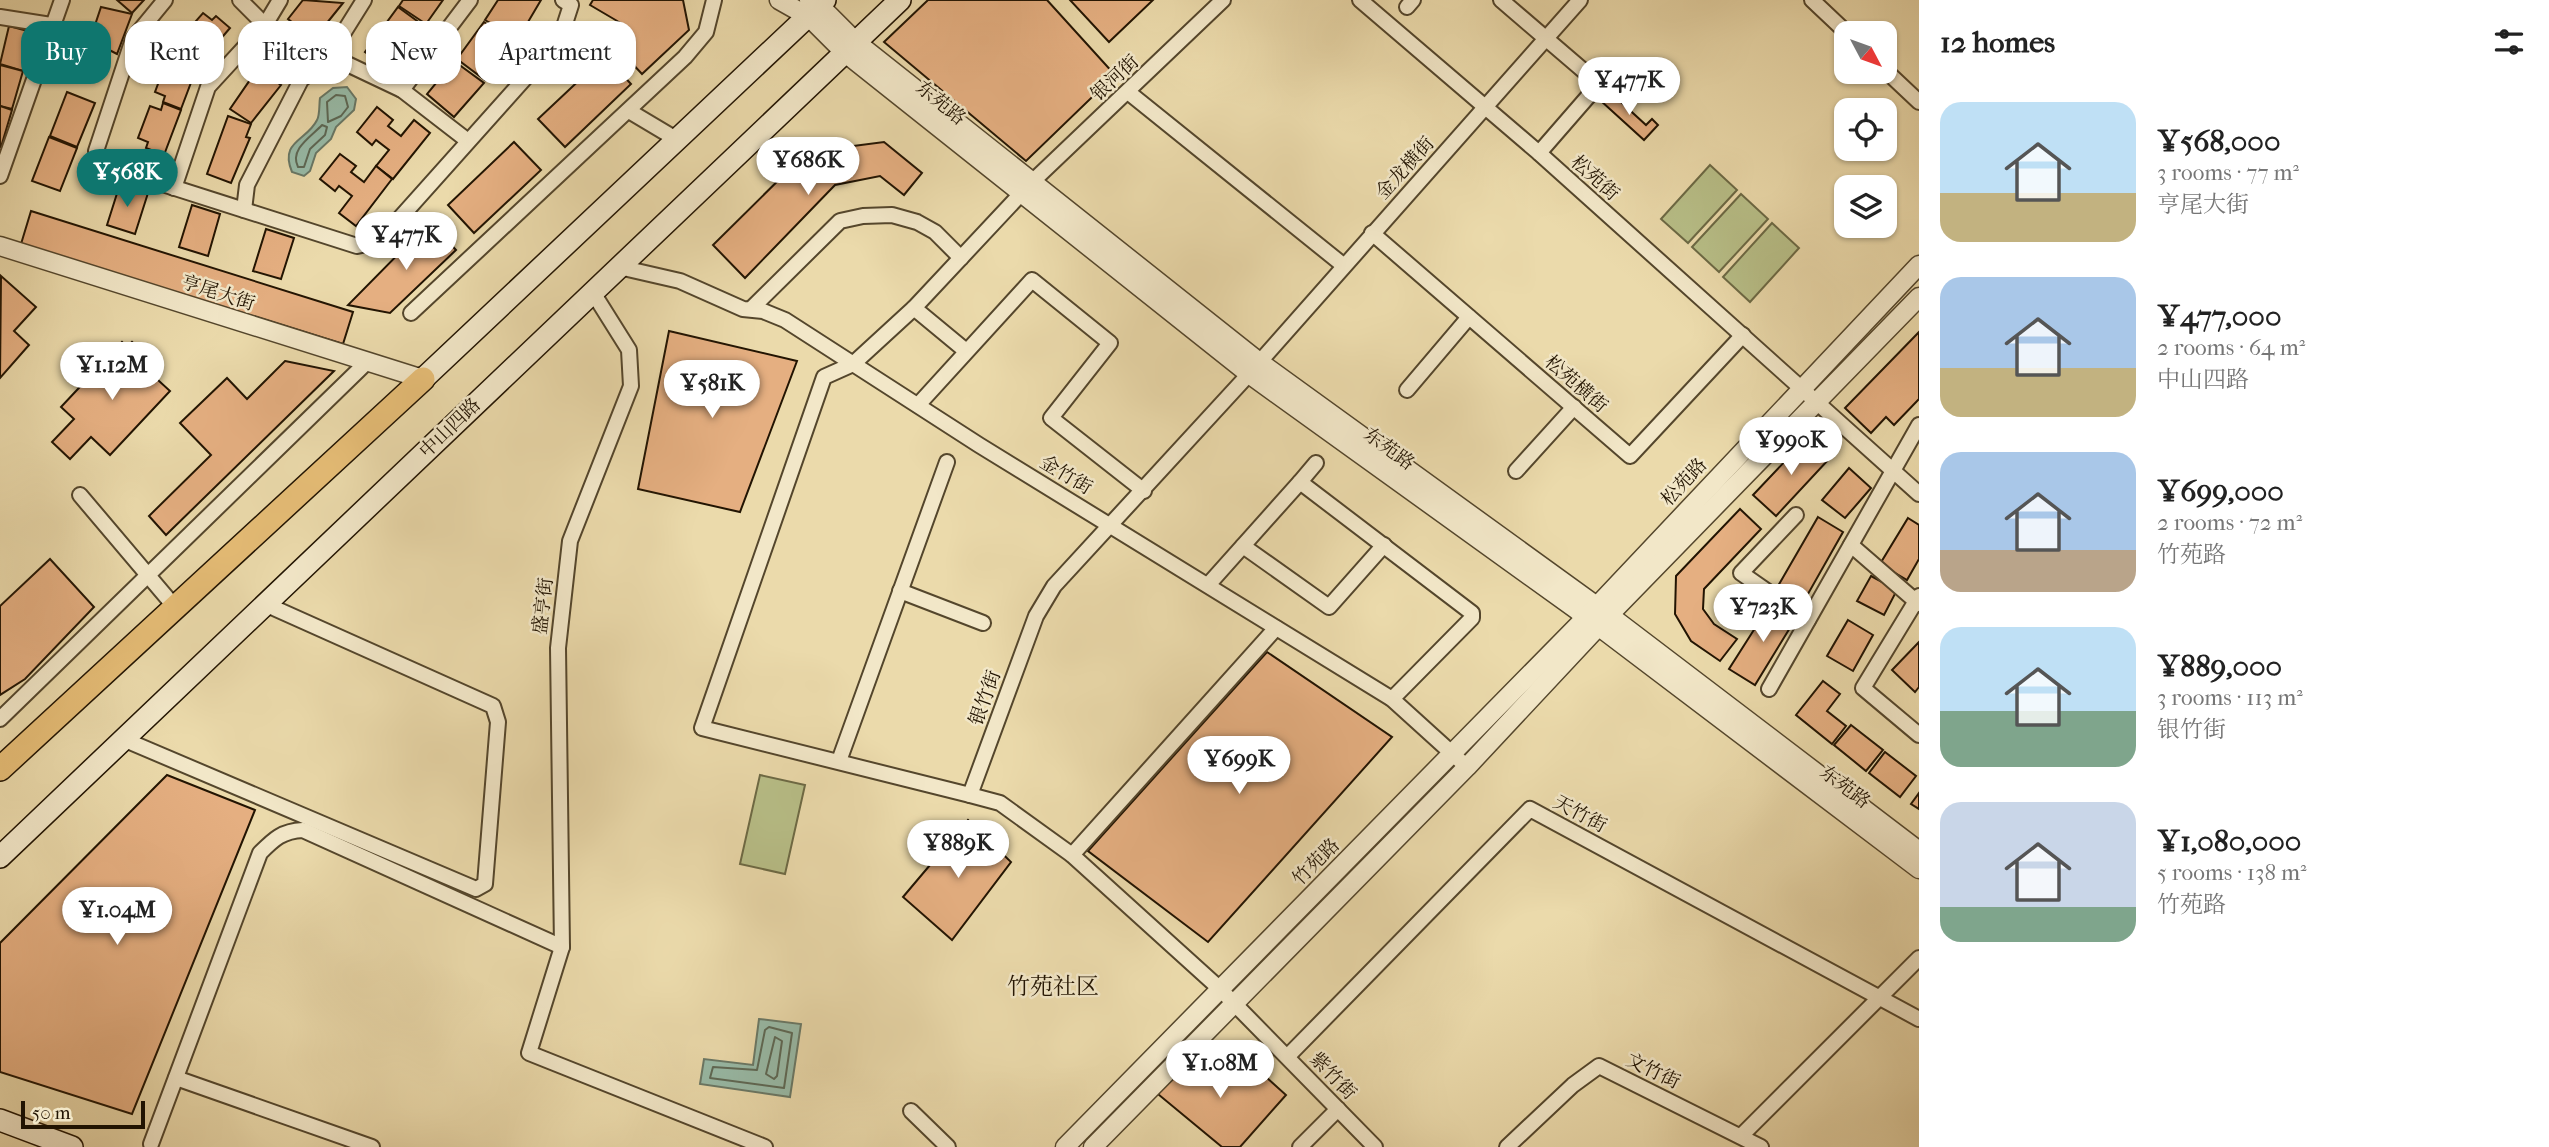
<!DOCTYPE html>
<html lang="en">
<head>
<meta charset="utf-8">
<style>
	body { margin:0; font-family:"IM FELL French Canon","Noto Serif SC",serif; background:#f6f6f6; color:#222; height:100vh; display:flex; flex-direction:column; font-size:26px; white-space:nowrap }
	* { box-sizing:border-box; margin:0 }
	p { font-size:23px; color:#767676 }
	.icon { flex:none; width:38px; height:38px; fill:none; stroke:currentColor; stroke-width:2; stroke-linecap:round; stroke-linejoin:round }
	.map { position:relative; flex:1; overflow:hidden }
	.details { display:flex; flex-direction:column; background:#fff; width:630px }
	.details>* { flex:none }
	.banner { position:absolute; left:21px; top:21px; width:665px; height:63px; display:flex; gap:14px }
	.needle { width:46px; rotate:131deg }
	.fabs { position:absolute; left:1834px; top:21px; display:grid; gap:14px }
	.fabs a { display:grid; place-items:center; width:63px; height:63px; border-radius:14px; background:#fff; box-shadow:0 2px 5px #0004; font-size:35px }
	.scale { position:absolute; left:21px; bottom:18px; width:124px; box-sizing:border-box; padding-left:7px; border:4px solid #221402; border-top:0; font-size:19px; line-height:24px; white-space:nowrap; color:#221402; -webkit-text-stroke:5px #f2e7c8; paint-order:stroke }
	.price { position:absolute; translate:-50% -60px; padding:0 16px; border-radius:24px; background:#fff; color:#222; font-size:23px; line-height:46px; filter:drop-shadow(0 2px 4px #0008) }
	.price::after { content:''; position:absolute; left:50%; top:42px; width:21px; height:16px; margin-left:-10px; background:inherit; clip-path:polygon(0 0,100% 0,50% 100%) }
	.price.current { background:#0f766e; color:#fff }
	ul { padding:0; list-style:none }
	li { display:flex; align-items:center; gap:21px; height:175px; padding:0 21px }
	li span { display:grid; place-items:center; flex:none; width:196px; height:140px; border-radius:21px; color:#555 }
	li>.icon { margin-inline-start:auto }
	span .icon { width:84px; height:84px; fill:#fffc; stroke-width:1 }
	li b { font-size:30px }
	h2 { display:flex; justify-content:space-between; align-items:center; height:84px; padding:0 21px; font-size:30px }
	.tag { padding:0 24px; border-radius:21px; background:#fff; box-shadow:0 2px 5px #0004; font-size:24px; line-height:63px }
	.tag.current { background:#0f766e; color:#fff }
	main { display:flex; flex:1; min-height:0 }
	.map>svg:first-child { display:block }
</style>
</head>
<body>
<main>
<div class="map">
<svg width="1919" height="1147" viewBox="0 0 1919 1147">
	<rect width="100%" height="100%" fill="#ebdaab"/>
	<filter id="stains"><feTurbulence type="fractalNoise" baseFrequency=".00286" numOctaves="4"/><feColorMatrix values="0 0 0 0 .2 0 0 0 0 .09 0 0 0 0 .02 0 0 0 .5 -.17"/></filter>
	<radialGradient id="worn" r=".72"><stop offset=".6" stop-color="#630" stop-opacity="0"/><stop offset="1" stop-color="#630" stop-opacity=".3"/></radialGradient>
	<g fill="#b8bf88" stroke="#6d6a45" stroke-width="2">
		<path d="M1710,165L1737,190L1688,243L1661,219Z"/>
		<path d="M1741,194L1768,219L1719,272L1692,247Z"/>
		<path d="M1772,223L1799,248L1750,302L1723,277Z"/>
		<path d="M760,775L805,785L785,874L740,864Z"/>
	</g>
	<g fill="#98bba8" stroke="#697866" stroke-width="2">
		<path d="M347,87L356,99L354,110L336,127L331,139L316,153L310,171L304,176L292,172C279,141 307,141 317,120C320,115 319,104 320,98L333,88Z"/>
		<path d="M759,1019L801,1024L790,1097L700,1084L704,1059L753,1065Z"/>
	</g>
	<g fill="none" stroke-linecap="round" stroke-linejoin="round">
		<g stroke="#5d6855" stroke-width="2">
			<path d="M336,95L345,96L348,107L341,116L328,122L327,102Z"/>
			<path d="M322,125L327,127L325,135L310,149L304,167H298C289,149 312,136 322,125Z"/>
			<path d="M769,1027L792,1033L784,1088L710,1078L713,1067L757,1070L765,1030Z"/>
			<path d="M775,1037L782,1041L777,1076L774,1079L766,1074Z"/>
		</g>
	</g>
	<g fill="#e5af81" stroke="#221402" stroke-width="2">
		<path d="M117,0H144L132,13Z"/>
		<path d="M303,0L343,3L314,39L288,19Z"/>
		<path d="M403,0H443L426,24L399,6Z"/>
		<path d="M498,0H541L518,39L485,20Z"/>
		<path d="M593,0H683L689,30L642,74L615,45L625,36L624,25L590,5Z"/>
		<path d="M928,0H1047L1115,75L1026,161L884,42Z"/>
		<path d="M1070,0H1153L1109,42Z"/>
		<path d="M101,7L132,14L117,54L90,40Z"/>
		<path d="M398,7L424,26L392,71L365,52Z"/>
		<path d="M203,13L212,20L216,16L230,28L199,64L184,51L189,46L180,39Z"/>
		<path d="M484,22L514,44L485,80L457,59Z"/>
		<path d="M9,26L35,33L23,71L0,64Z"/>
		<path d="M605,56L631,84L565,147L538,119Z"/>
		<path d="M180,58L198,64L181,109L163,102L165,96L155,92L167,60L178,64Z"/>
		<path d="M265,58L286,72L278,83L281,85L251,123L230,109Z"/>
		<path d="M454,61L484,83L454,117L427,94Z"/>
		<path d="M0,65L23,71L12,109L0,106Z"/>
		<path d="M67,92L95,103L77,147L50,136Z"/>
		<path d="M1610,92L1646,125L1652,119L1658,125L1644,140L1601,101Z"/>
		<path d="M163,103L181,110L164,155L146,148L148,142L138,138L150,106L161,110Z"/>
		<path d="M0,106L12,110L1,147H0Z"/>
		<path d="M377,107L393,120L388,126L401,136L414,120L430,133L393,179L376,166L389,150L376,140L372,145L357,132Z"/>
		<path d="M228,116L251,124L246,137L250,138L231,183L207,174Z"/>
		<path d="M49,137L77,148L60,191L32,181Z"/>
		<path d="M514,142L541,170L474,233L448,205Z"/>
		<path d="M884,142L922,173L904,195L880,176L835,185L745,278L713,245L807,152Z"/>
		<path d="M340,154L356,166L351,172L364,182L376,166L392,179L356,226L339,213L352,196L339,186L335,191L320,179Z"/>
		<path d="M120,184L148,193L135,234L107,225Z"/>
		<path d="M192,205L220,214L208,256L179,247Z"/>
		<path d="M31,211L353,312L343,344L21,244Z"/>
		<path d="M430,222L456,250L390,313L348,305Z"/>
		<path d="M266,229L294,238L281,279L253,271Z"/>
		<path d="M1,276L36,307L14,331L29,345L0,378Z"/>
		<path d="M669,331L797,361L740,512L638,489Z"/>
		<path d="M1919,332V399L1894,425L1886,417L1871,433L1845,408Z"/>
		<path d="M122,342L127,347L132,342L154,363L147,370L170,391L110,455L91,437L70,459L52,442L74,419L61,407Z"/>
		<path d="M285,361L334,371L166,535L149,516L211,455L180,423L227,378L247,399Z"/>
		<path d="M1807,438L1829,459L1776,516L1753,495Z"/>
		<path d="M1849,468L1871,488L1845,518L1822,500Z"/>
		<path d="M1740,509L1761,529L1704,589L1703,609L1714,624L1737,639L1720,661L1691,641L1675,614L1676,576Z"/>
		<path d="M1818,517L1843,532L1804,601L1778,586Z"/>
		<path d="M1908,518L1919,525V559L1907,580L1880,564Z"/>
		<path d="M50,559L94,607L25,679L0,695V606Z"/>
		<path d="M1871,576L1897,590L1884,615L1857,601Z"/>
		<path d="M1771,603L1796,618L1755,685L1729,669Z"/>
		<path d="M1848,620L1873,635L1853,671L1827,656Z"/>
		<path d="M1919,642V687L1915,692L1892,670Z"/>
		<path d="M1267,652L1392,737L1208,942L1088,851Z"/>
		<path d="M1823,681L1840,694L1827,711L1846,726L1832,744L1796,715Z"/>
		<path d="M1851,725L1883,750L1866,771L1834,745Z"/>
		<path d="M1885,752L1916,776L1900,797L1869,773Z"/>
		<path d="M167,775L255,810L132,1114L0,1072V943Z"/>
		<path d="M1919,793V809L1911,804Z"/>
		<path d="M968,820L1011,862L952,940L903,897Z"/>
		<path d="M1173,1058L1192,1076L1225,1077L1245,1058L1286,1095L1240,1147H1222L1147,1085Z"/>
	</g>
	<g fill="none" stroke-linecap="round" stroke-linejoin="round">
		<g stroke="#54462c" stroke-width="18">
			<g id="minor">
				<path d="M165,0L133,39L96,151L103,165L357,246L376,242L392,227L560,39L571,5L563,0"/>
				<path d="M240,0L265,25L402,90L468,141"/>
				<path d="M1360,0L1539,153L1919,494"/>
				<path d="M1501,0L1599,84L1539,153"/>
				<path d="M1812,0L1847,33"/>
				<path d="M1407,7L1413,0"/>
				<path d="M0,17L51,25"/>
				<path d="M1885,70L1919,102"/>
				<path d="M402,90L470,0"/>
				<path d="M1128,92L1343,265"/>
				<path d="M629,111L676,139"/>
				<path d="M0,176L62,0"/>
				<path d="M174,188L208,87L265,25L280,0"/>
				<path d="M244,210L247,185L301,80L329,56L364,0"/>
				<path d="M1372,233L1630,456L1743,335"/>
				<path d="M619,267L680,281L743,309L763,311L785,320L979,445L1392,699L1467,767"/>
				<path d="M592,291L629,350L631,386L570,541L558,648L562,947L529,1053L765,1147"/>
				<path d="M914,308L966,351"/>
				<path d="M751,309L840,221L863,216L892,215L917,222L935,232L961,258"/>
				<path d="M411,313L685,57L706,32L714,0"/>
				<path d="M1407,390L1469,317"/>
				<path d="M918,405L1032,280L1110,343L1051,418L1144,491"/>
				<path d="M1316,463L1300,482L1472,613V618L1392,699"/>
				<path d="M1516,471L1574,407"/>
				<path d="M80,495L174,606"/>
				<path d="M1796,515L1741,573L1808,620"/>
				<path d="M1851,545L1919,604"/>
				<path d="M1243,546L1329,607L1384,545"/>
				<path d="M1208,585L1300,482"/>
				<path d="M900,591L983,623"/>
				<path d="M1919,596L1863,688L1919,735"/>
				<path d="M1769,689L1919,425"/>
				<path d="M0,719L367,362"/>
				<path d="M123,739L476,889L485,884L498,722L493,706L265,604"/>
				<path d="M839,761L947,462"/>
				<path d="M970,795L702,728L824,377L853,364L914,308L1032,182L1223,0"/>
				<path d="M1072,855L1276,628"/>
				<path d="M1288,1056L1530,809L1919,1019"/>
				<path d="M176,1078L372,1147"/>
				<path d="M911,1111L948,1147"/>
				<path d="M1741,1136L1919,958"/>
				<path d="M151,1144L260,853C274,839 282,831 303,830L562,947"/>
				<path d="M1300,1147L1338,1109"/>
				<path d="M1375,1147L1219,988L1072,855L1000,803L970,795L1036,616L1054,586L1249,374L1580,0"/>
				<path d="M1507,1147L1573,1085L1599,1066L1761,1147"/>
			</g>
		</g>
		<g stroke="#54462c" stroke-width="21">
			<g id="tertiary">
				<path d="M779,0L809,17L844,52L1249,374L1577,610L1919,869"/>
				<path d="M809,0L819,5L856,42L1258,361L1609,615L1919,851"/>
				<path d="M0,246L423,379"/>
				<path d="M1065,1147L1597,606L1919,265"/>
				<path d="M1093,1147L1467,767L1609,615L1919,297"/>
			</g>
		</g>
		<g stroke="#221402" stroke-width="24">
			<g id="secondary">
				<path d="M423,379L825,0"/>
				<path d="M0,857L900,0"/>
				<path d="M0,1120L72,1147"/>
			</g>
		</g>
		<g stroke="#221402" stroke-width="26">
			<path id="primary" d="M0,769L423,379"/>
		</g>
		<use href="#minor" stroke="#f2e7c8" stroke-width="14"/>
		<use href="#tertiary" stroke="#f2e7c8" stroke-width="18"/>
		<use href="#secondary" stroke="#f2e7c8" stroke-width="21"/>
		<use href="#primary" stroke="#e6bd76" stroke-width="23"/>
	</g>
	<g text-anchor="middle" dominant-baseline="central" stroke-width="5" stroke-linejoin="round" paint-order="stroke">
		<g font-size="19" fill="#221402" stroke="#f2e7c8">
			<text transform="translate(1115 78) rotate(-43)">银河街</text>
			<text transform="translate(941 103) rotate(39)">东苑路</text>
			<text transform="translate(1405 168) rotate(-48)">金龙横街</text>
			<text transform="translate(1595 178) rotate(42)">松苑街</text>
			<text transform="translate(218 293) rotate(18)">亨尾大街</text>
			<text transform="translate(1576 384) rotate(41)">松苑横街</text>
			<text transform="translate(450 428) rotate(-44)">中山四路</text>
			<text transform="translate(1389 449) rotate(36)">东苑路</text>
			<text transform="translate(1066 475) rotate(31)">金竹街</text>
			<text transform="translate(1684 482) rotate(-47)">松苑路</text>
			<text transform="translate(543 606) rotate(-83)">盛亨街</text>
			<text transform="translate(985 698) rotate(-70)">银竹街</text>
			<text transform="translate(1845 787) rotate(37)">东苑路</text>
			<text transform="translate(1580 814) rotate(28)">天竹街</text>
			<text transform="translate(1316 862) rotate(-45)">竹苑路</text>
			<text transform="translate(1653 1071) rotate(26)">文竹街</text>
			<text transform="translate(1333 1076) rotate(46)">紫竹街</text>
		</g>
		<g font-size="23" fill="#221402" stroke="#f2e7c8">
			<text x="1053" y="986">竹苑社区</text>
		</g>
	</g>
	<rect width="100%" height="100%" filter="url(#stains)"/>
	<rect width="100%" height="100%" fill="url(#worn)"/>
</svg>
<div class="fabs">
<a><svg class="needle" viewBox="-14 -14 28 28"><path d="M0-13l5 13h-10z" fill="#e53935"/><path d="M0 13l5-13h-10z" fill="#767676"/></svg></a>
<a><svg class="icon" aria-label="locate" viewBox="0 0 24 24"><circle cx="12" cy="12" r="6"/><path d="M12 2v4M12 18v4M2 12h4M18 12h4"/></svg></a>
<a><svg class="icon" aria-label="layers" viewBox="0 0 24 24"><path d="M12 4l9 5-9 5-9-5zM3 14l9 5 9-5"/></svg></a>
</div>
<div class="scale">50 m</div>
<b class="price" style="left:1629px;top:117px">¥477K</b>
<b class="price" style="left:808px;top:197px">¥686K</b>
<b class="price current" style="left:127px;top:209px">¥568K</b>
<b class="price" style="left:406px;top:272px">¥477K</b>
<b class="price" style="left:112px;top:402px">¥1.12M</b>
<b class="price" style="left:712px;top:420px">¥581K</b>
<b class="price" style="left:1791px;top:477px">¥990K</b>
<b class="price" style="left:1763px;top:644px">¥723K</b>
<b class="price" style="left:1239px;top:796px">¥699K</b>
<b class="price" style="left:958px;top:880px">¥889K</b>
<b class="price" style="left:117px;top:947px">¥1.04M</b>
<b class="price" style="left:1220px;top:1100px">¥1.08M</b>
<div class="banner">
<a class="tag current">Buy</a>
<a class="tag">Rent</a>
<a class="tag">Filters</a>
<a class="tag">New</a>
<a class="tag">Apartment</a>
</div>
</div>
<section class="details">
<h2>12 homes<svg class="icon" aria-label="filters" viewBox="0 0 24 24"><path d="M4 7h16M4 17h16"/><circle cx="9" cy="7" r="2"/><circle cx="15" cy="17" r="2"/></svg></h2>
<ul>
<li><span style="background:linear-gradient(#bfe0f5 65%,#c2b280 0)"><svg class="icon" aria-label="home" viewBox="0 0 24 24"><path d="M3 11l9-7 9 7M6 9v11h12V9"/></svg></span><div><b>¥568,000</b><p>3 rooms · 77 m²</p><p>亨尾大街</p></div></li>
<li><span style="background:linear-gradient(#a9c7e8 65%,#c2b280 0)"><svg class="icon" aria-label="home" viewBox="0 0 24 24"><path d="M3 11l9-7 9 7M6 9v11h12V9"/></svg></span><div><b>¥477,000</b><p>2 rooms · 64 m²</p><p>中山四路</p></div></li>
<li><span style="background:linear-gradient(#a9c7e8 70%,#b9a48a 0)"><svg class="icon" aria-label="home" viewBox="0 0 24 24"><path d="M3 11l9-7 9 7M6 9v11h12V9"/></svg></span><div><b>¥699,000</b><p>2 rooms · 72 m²</p><p>竹苑路</p></div></li>
<li><span style="background:linear-gradient(#bfe0f5 60%,#7fa58c 0)"><svg class="icon" aria-label="home" viewBox="0 0 24 24"><path d="M3 11l9-7 9 7M6 9v11h12V9"/></svg></span><div><b>¥889,000</b><p>3 rooms · 113 m²</p><p>银竹街</p></div></li>
<li><span style="background:linear-gradient(#c9d6e8 75%,#7fa58c 0)"><svg class="icon" aria-label="home" viewBox="0 0 24 24"><path d="M3 11l9-7 9 7M6 9v11h12V9"/></svg></span><div><b>¥1,080,000</b><p>5 rooms · 138 m²</p><p>竹苑路</p></div></li>
</ul>
</section>
</main>
</body>
</html>
